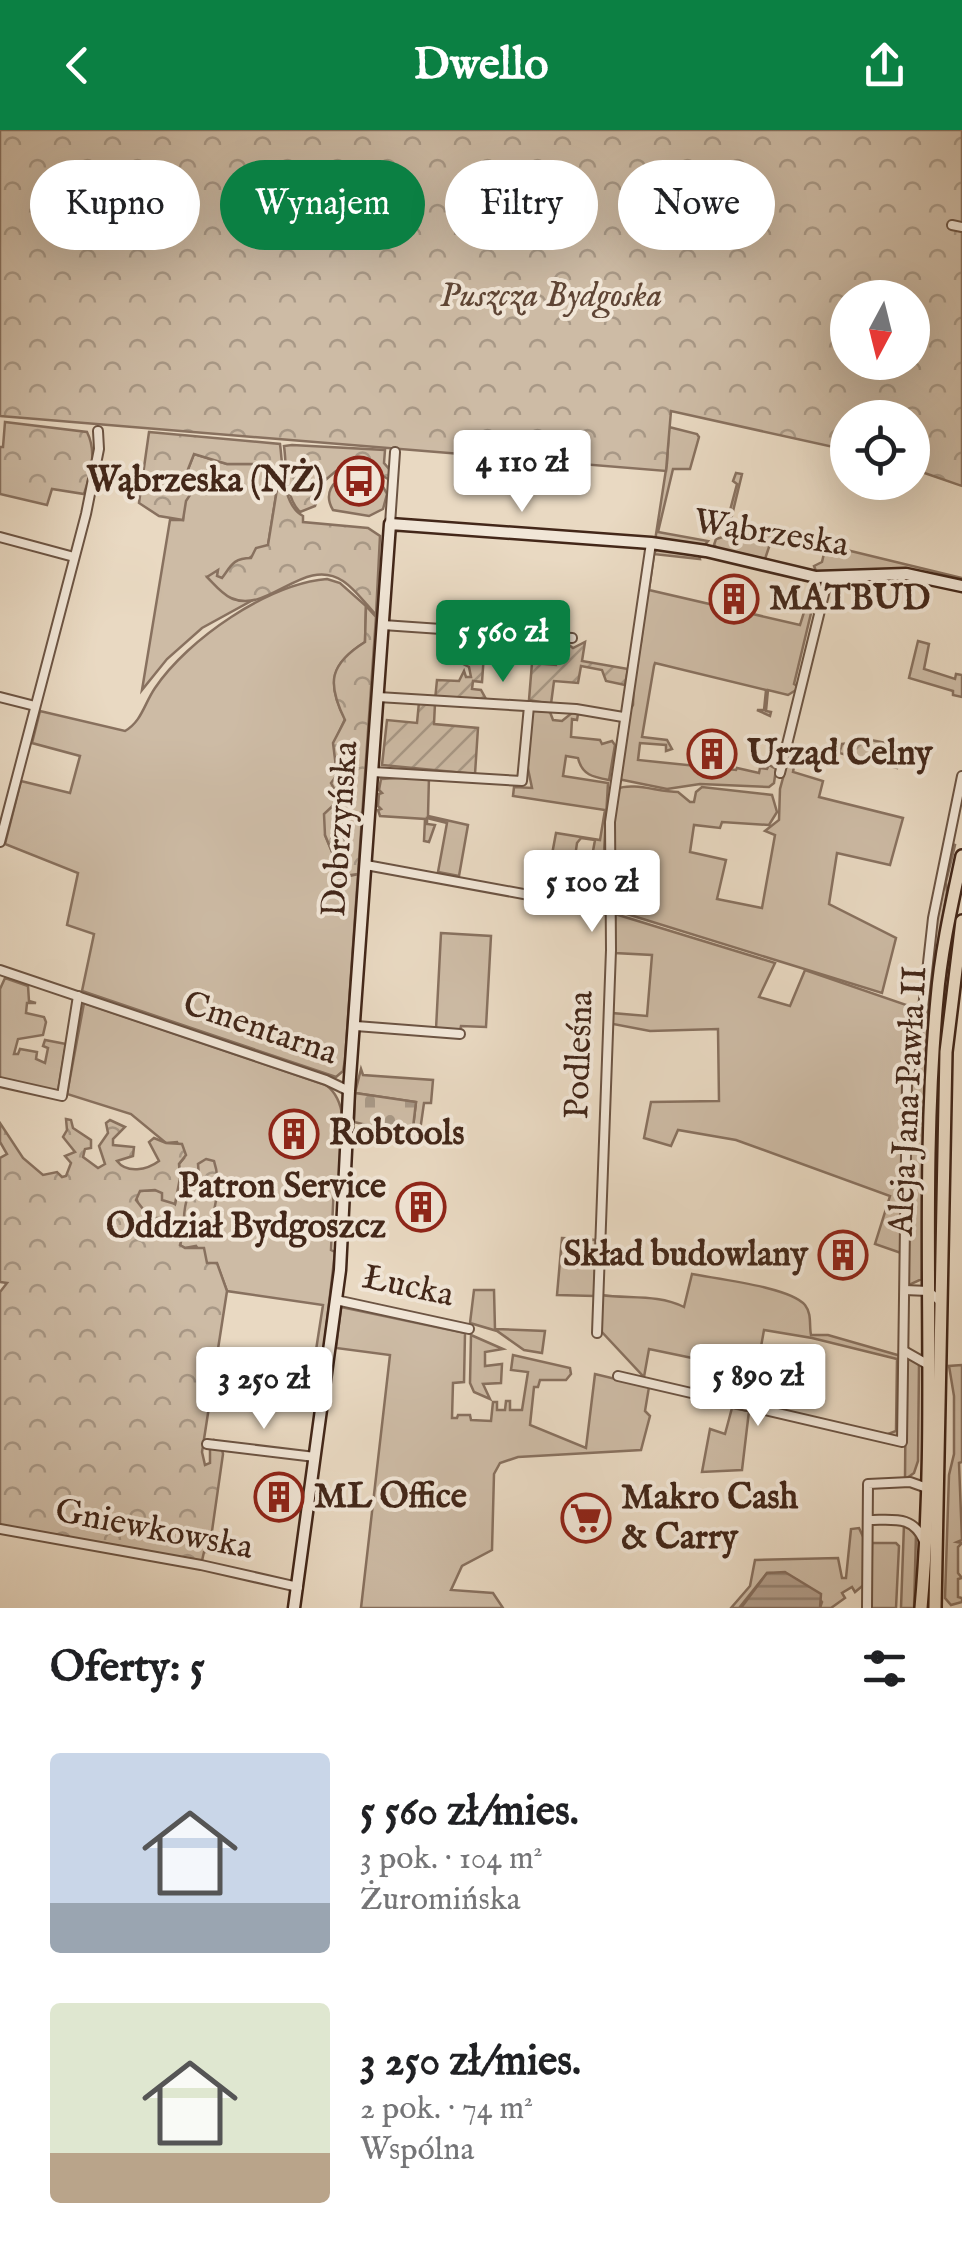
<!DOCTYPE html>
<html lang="pl">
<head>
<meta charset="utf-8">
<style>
	body { margin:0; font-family:"IM FELL English",serif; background:#f2f2f2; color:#202124; height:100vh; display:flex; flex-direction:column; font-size:38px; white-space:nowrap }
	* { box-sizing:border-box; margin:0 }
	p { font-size:32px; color:#757577 }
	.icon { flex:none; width:55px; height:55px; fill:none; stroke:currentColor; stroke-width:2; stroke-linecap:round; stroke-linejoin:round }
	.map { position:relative; height:1478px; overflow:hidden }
	.side { display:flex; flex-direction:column; background:#fff; flex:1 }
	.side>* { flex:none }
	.top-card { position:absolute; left:30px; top:30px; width:902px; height:90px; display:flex; gap:20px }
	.needle { width:65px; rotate:187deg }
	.fabs { position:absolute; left:830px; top:150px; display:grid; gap:20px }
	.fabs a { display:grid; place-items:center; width:100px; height:100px; border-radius:50%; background:#fff; box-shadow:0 10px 40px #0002; font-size:50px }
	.price { position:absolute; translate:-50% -85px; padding:0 22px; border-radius:10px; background:#fff; color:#222; font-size:32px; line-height:65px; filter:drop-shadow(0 2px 5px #0008) }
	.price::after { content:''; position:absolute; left:50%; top:60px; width:30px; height:22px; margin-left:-15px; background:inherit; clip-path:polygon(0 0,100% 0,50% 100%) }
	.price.active { background:#0b8043; color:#fff }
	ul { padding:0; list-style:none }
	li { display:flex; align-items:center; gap:30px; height:250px; padding:0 50px }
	li span { display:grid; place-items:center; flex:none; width:280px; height:200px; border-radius:10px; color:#555 }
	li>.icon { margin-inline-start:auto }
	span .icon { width:120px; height:120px; fill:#fffc; stroke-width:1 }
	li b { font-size:42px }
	h2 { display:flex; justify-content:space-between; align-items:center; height:120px; padding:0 50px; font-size:42px }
	.chip { padding:0 35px; border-radius:45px; background:#fff; box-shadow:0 10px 40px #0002; font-size:35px; line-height:90px }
	.chip.active { background:#0b8043; color:#fff }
	header { display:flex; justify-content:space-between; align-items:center; height:130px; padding:0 50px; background:#0b8043; color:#fff; font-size:45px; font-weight:700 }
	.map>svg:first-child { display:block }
</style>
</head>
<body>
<header><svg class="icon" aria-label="back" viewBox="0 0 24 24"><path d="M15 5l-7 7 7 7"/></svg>Dwello<svg class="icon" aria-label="share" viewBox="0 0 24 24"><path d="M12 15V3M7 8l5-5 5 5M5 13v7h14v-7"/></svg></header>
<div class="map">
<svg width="962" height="1478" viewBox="0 0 962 1478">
	<defs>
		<pattern id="forest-crowns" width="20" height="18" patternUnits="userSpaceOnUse" patternTransform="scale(2.5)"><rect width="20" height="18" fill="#cdbba5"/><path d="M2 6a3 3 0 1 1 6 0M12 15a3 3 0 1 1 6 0" fill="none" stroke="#a89886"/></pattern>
		<pattern id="cemetery-stones" width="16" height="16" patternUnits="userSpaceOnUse" patternTransform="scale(2.5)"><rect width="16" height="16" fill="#cdbba5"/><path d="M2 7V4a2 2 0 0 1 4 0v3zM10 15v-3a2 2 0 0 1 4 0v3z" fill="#a89886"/></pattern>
		<pattern id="garden-furrows" width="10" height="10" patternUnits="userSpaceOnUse" patternTransform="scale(2.5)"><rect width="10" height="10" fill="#cdbba5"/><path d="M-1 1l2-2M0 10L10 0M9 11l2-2" fill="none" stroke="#a89886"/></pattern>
		<pattern id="water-rules" width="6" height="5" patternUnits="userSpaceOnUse" patternTransform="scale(2.5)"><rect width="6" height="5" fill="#b19c89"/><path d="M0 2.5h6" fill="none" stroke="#927f6f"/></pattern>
	</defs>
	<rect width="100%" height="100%" fill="#e9d9c2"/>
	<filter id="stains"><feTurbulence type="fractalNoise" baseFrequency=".002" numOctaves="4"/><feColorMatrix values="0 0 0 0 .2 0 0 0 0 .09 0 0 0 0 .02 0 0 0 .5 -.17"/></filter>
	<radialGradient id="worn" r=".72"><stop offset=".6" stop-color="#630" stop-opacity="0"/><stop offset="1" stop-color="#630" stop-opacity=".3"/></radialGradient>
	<g fill="#cdbba5" stroke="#88715f" stroke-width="2.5">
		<path d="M669,297L697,304L699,307L690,339H673L658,402L708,411L703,417L655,411L667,333Z"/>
		<path d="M194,324L227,334H264L278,353L268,415C252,427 237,435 222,448L208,447L233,469L251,471L202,498L167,529L142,560L170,390H183L185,347Z"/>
		<path d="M514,328L555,332L553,358L533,355L532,360L511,358Z"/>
		<path d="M736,343L742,344L727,406L746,410L752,401H768L790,408L789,411L772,408L765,429L717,418L714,415L716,409L723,407L737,354L733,351Z"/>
		<path d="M349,349L350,352L373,351L382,355L387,364L383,379L369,386L333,380C324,365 331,348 349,349Z"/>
		<path d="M826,415L962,448V452L913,441H816L814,436L822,432Z"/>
		<path d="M658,418L699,423L700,429L654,424L649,460L800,495L805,479L810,480L813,475L794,554L797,556L796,560L788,565L768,560L766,581L771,582L770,586L757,580H764L766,560L655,533L654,536L642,607L667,610L672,619L666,621V615L640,613L638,630L736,640L737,638L759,643L760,638L767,639L769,635L776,639L774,653L769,657L700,654L667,659L618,649L627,586L633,575L634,539L641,512L651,427Z"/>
		<path d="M327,449L340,453L366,476L365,512C331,533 326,553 345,589L334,613L337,645L333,659L341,669L325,705L340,741L350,746L358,744L345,930L343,941L336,947L82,861L94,804L67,795L78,743L5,714L21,651L70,663L80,626L32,613L40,581L125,601C142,591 144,574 155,558C188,509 268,454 327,449Z"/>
		<path d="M918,511L929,514L924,539L955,549L956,544L962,545V567L953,565V561L909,548Z"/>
		<path d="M531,580L550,582L553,590L562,591L573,582L585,583L578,584L577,590L572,589L571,607L600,610L602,614L612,611L615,615L609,650C593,647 582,645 578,628L566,626L563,646L608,653L604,722L593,721L595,710L581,708L577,713L575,727L579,728L578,739L590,741L593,725L604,726L606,775L545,762L556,703L600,710L605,680L513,666L514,657L532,658L527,634Z"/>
		<path d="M789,626H796L793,642L823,651L819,667L903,688L890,735L837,723L829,774L896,808L882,863L614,780L613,684L616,659C634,652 658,662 678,662L690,672H694L696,662L702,657L772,665L777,682L769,695L722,692L720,698L694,695L690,722L726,730L717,769L762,778L775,705L765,701L779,690L780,659Z"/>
		<path d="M429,646L428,686L468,695L459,746L438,742L447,693L427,688V694L435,695L429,712L424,711L425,689L380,686L378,680L381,679L378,676L379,664L382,663L379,660L381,649Z"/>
		<path d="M950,713L955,715L946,752L947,762L932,853L926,914L922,1149L909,1155L907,1152L909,952Z"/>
		<path d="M615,784L775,833L759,867L790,876L805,840L918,879L905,954L901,1123L875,1114L890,1066L736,1010L678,1000L671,1016L644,1008L651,972L719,971L718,899L650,901L613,894L611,883L647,886L652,825L615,823Z"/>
		<path d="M441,803L491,806L486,897L461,896L460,901L436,899Z"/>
		<path d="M5,848L28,856L29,871L36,873H27L26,883L44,887L46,892L43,905L18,909L14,924H18L20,919L37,922L36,929L45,933L48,918L43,916L45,910L66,914L58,961L0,949V859Z"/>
		<path d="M84,873L326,955C353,975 340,1020 339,1050L334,1054L331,1120L335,1122L322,1234L314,1233L323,1175L227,1161L217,1134L207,1133L196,1116L185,1118L180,1115L181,1110L166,1090L150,1088L138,1074L136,1066L140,1061L159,1060L175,1074L180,1048L179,1034L184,1028L177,1012L166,1013L131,984L67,964Z"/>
		<path d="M361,939L363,945L433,950L431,973H424L419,1008L412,1006L416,972L355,963Z"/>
		<path d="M562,1108L596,1110L594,1166L557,1165Z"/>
		<path d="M692,1144C717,1149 790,1157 805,1175C812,1184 809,1195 811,1205H828L901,1226L900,1306L892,1308L888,1304L896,1301L897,1229L812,1208L764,1200L759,1228L757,1276L691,1261L697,1229L649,1219L644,1247L601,1201V1165C629,1169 658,1164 684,1177Z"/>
		<path d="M474,1160H494L495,1199L545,1201L542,1223L524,1220L497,1201L470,1193Z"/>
		<path d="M341,1177L465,1203L464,1252L453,1253L452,1288H457L458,1285H470L471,1290L491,1291L493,1272H497V1280H505L506,1271H510V1280H522L528,1242L511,1240L513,1225L570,1238L571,1244L566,1250H540L538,1257H534L530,1295L586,1318L595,1244L649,1257L645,1281L650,1286L641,1320L518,1327L500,1333L494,1344L492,1420L462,1436L451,1460L493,1463L503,1478H361L390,1225L336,1218Z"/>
		<path d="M471,1205L503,1219L485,1222V1236L502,1234L501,1253L483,1254L490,1269L474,1262L470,1253Z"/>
		<path d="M911,1228L919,1235L918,1331L914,1343L907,1348H905L906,1232Z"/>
		<path d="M962,1235V1332L959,1333L962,1410L957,1412L962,1413L958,1417V1443L962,1448L958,1449V1467L962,1468V1472L951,1475L945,1468L949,1345L954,1324V1266L949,1236Z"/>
		<path d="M732,1278L749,1281L742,1340L702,1342L710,1299L725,1304Z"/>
		<path d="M904,1394L916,1404L914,1478H901Z"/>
		<path d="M859,1398L866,1413V1453L855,1462L852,1457L842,1463L845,1468L831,1478H820L822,1472C805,1454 794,1442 767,1443L739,1478H731L750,1456L755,1430L838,1428L842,1448H846L851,1399Z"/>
		<path d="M872,1413H896L899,1416L896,1478H871Z"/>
	</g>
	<g fill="url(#forest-crowns)" stroke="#88715f" stroke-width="2.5" fill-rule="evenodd">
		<path d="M0,0H962V356L913,339L912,288H848L847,320L671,281L666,341L0,286ZM848,168H912V232H848Z"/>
		<path d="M5,292L87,302C97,322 91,343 84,364L52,359L47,375L0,364V317H3Z"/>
		<path d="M149,302L280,314C283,336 282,375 303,386V392L368,398L380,406L376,485C366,474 355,459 343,451C304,425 268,485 231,468C222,464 214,454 207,447L218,440L217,446L222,448C231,436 233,428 251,428L256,418L268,415L278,353L264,334H227L194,324L185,347L192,362L186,371L183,390L159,386L139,373Z"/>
		<path d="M292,315L385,320L384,333L390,340V350L376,342L336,341L323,352L315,376L300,382C284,366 287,337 284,316Z"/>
		<path d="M366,476L376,487L358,744L344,746L340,741L325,705L324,684L340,669L331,653L337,645L333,613L345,590C326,552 330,534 365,512Z"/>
		<path d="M66,989L71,990L73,998L91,1010V1018L85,1019L83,1027L98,1038L105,1034L99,1016L108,1003L106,993L110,990L125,997L113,1009V1015L134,1017L133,1026L117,1031C127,1044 147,1040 159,1031L149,1012L154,1008L166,1013L182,1014L186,1025L179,1034L180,1048L175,1074L162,1070V1063L155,1060L140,1061L136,1070L150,1088H162L171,1097L184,1102L180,1115L185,1118H204L207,1133H217L227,1161L202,1322L205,1335L210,1333V1315L214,1310L221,1315L223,1324L209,1422H204L201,1435L0,1399V1162L7,1153L0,1152V1028L7,1024L0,1012V993L23,1028L43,1045L57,1042L62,1047L66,1046L71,1033L65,1026L75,1022L63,1007L67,1000Z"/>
		<path d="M206,1029L214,1031C221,1052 217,1084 204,1102L197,1104L184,1097C183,1080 187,1059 199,1046L198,1034Z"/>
	</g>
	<path fill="url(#cemetery-stones)" stroke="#88715f" stroke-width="2.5" d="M355,963L416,972L412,1006L354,992Z"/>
	<g fill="url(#garden-furrows)" stroke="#88715f" stroke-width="2.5">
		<path d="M480,509L485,510L482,552L473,551L472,559L481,560L486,569L477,572L435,570L437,550L459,551L464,541L466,547H471L469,537L459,532H465L461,529L462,522H469L470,516H479Z"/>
		<path d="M562,510L573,518L585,512L582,531L628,539L625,555L606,551L602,540L581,536L578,553L554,551L551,574L529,570L532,533L556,535Z"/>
		<path d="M419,572L435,573L434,594L478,598L475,644L382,635L387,590L417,593Z"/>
		<path d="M855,607L902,616L897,638L839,623L842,614L850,613Z"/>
	</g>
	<path fill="url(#water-rules)" stroke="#856d5c" stroke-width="2.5" d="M785,1442L821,1464L820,1478H741L767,1443Z"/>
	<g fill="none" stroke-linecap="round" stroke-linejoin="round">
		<g stroke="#6c5443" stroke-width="12">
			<g id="street">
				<path d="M952,95L962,97"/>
				<path d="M390,394L395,322"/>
				<path d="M0,407L74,427"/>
				<path d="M383,495L572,508"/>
				<path d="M0,567L35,576"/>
				<path d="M378,567L576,579L623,587"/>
				<path d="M373,642L522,651L529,576"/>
				<path d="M780,643L828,448"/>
				<path d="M0,712L86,384L99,319L98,301"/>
				<path d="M366,735L610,780"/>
				<path d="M0,840L326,950L349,961"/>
				<path d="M356,896L460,904"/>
				<path d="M0,952L62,966L78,866"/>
				<path d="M905,1160L928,1161L941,1172"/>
				<path d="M336,1170L469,1199"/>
				<path d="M597,1203L611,820L610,692L651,413"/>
				<path d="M904,1221L927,1234"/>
				<path d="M618,1246L902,1312L907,953L923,878L933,788L962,646"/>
				<path d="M207,1314L315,1327"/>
				<path d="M869,1390C893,1390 913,1385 924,1411"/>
				<path d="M0,1399L201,1435L298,1457"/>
				<path d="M867,1478L868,1354L910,1352L927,1358"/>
			</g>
		</g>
		<g stroke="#432719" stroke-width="15">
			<path id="secondary" d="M294,1478L340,1140L349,961L390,394L651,413L706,421L816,447L906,444L962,456"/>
		</g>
		<g stroke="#432719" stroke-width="16">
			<g id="primary">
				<path d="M921,1478C939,1276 918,1071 937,869C941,821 952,773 962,726"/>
				<path d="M935,1478L946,922L962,791"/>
			</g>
		</g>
		<use href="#street" stroke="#f1e6d7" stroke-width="8"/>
		<use href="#secondary" stroke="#f1e6d7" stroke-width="10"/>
		<use href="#primary" stroke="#e9d9c2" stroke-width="11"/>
	</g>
	<defs>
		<g id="bus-ring" transform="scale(2.5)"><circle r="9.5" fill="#f1e6d7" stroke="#8f2418" stroke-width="1.5"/><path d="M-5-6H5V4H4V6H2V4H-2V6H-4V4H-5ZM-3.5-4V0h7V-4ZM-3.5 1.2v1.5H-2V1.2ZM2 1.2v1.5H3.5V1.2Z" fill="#8f2418"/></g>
		<g id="building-ring" transform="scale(2.5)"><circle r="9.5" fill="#f1e6d7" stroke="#8f2418" stroke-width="1.5"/><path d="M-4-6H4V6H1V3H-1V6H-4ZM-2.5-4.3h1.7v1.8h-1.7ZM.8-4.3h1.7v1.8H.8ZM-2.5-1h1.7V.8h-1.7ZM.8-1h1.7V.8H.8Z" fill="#8f2418"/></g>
		<g id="supermarket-ring" transform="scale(2.5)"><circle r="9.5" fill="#f1e6d7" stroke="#8f2418" stroke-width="1.5"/><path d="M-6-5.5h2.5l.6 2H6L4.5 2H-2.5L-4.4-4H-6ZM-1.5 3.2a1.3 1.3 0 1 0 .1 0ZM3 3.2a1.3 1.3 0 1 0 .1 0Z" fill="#8f2418"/></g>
	</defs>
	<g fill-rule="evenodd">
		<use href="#bus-ring" x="359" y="351"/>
		<use href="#building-ring" x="734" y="469"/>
		<use href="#building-ring" x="712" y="624"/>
		<use href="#building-ring" x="294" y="1004"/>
		<use href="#building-ring" x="421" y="1077"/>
		<use href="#building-ring" x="843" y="1125"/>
		<use href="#building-ring" x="279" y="1367"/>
		<use href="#supermarket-ring" x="586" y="1388"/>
	</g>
	<g text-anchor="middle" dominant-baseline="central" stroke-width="8" stroke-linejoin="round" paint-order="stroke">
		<g font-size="35" font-style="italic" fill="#5f4535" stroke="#f1e6d7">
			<text x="551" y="166">Puszcza Bydgoska</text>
		</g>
		<g font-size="35" font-weight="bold" fill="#432719" stroke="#f1e6d7" text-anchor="start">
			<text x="324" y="351" text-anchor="end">Wąbrzeska (NŻ)</text>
			<text x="769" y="469">MATBUD</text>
			<text x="747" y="624">Urząd Celny</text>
			<text x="329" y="1004">Robtools</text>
			<text x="386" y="1057" text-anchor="end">Patron Service<tspan x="386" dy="40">Oddział Bydgoszcz</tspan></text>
			<text x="808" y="1125" text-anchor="end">Skład budowlany</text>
			<text x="314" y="1367">ML Office</text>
			<text x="621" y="1368">Makro Cash<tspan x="621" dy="40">&amp; Carry</tspan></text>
		</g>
		<g font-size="35" fill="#432719" stroke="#f1e6d7">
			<text transform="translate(771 404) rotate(9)">Wąbrzeska</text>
			<text transform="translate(341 699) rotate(-86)">Dobrzyńska</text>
			<text transform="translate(260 899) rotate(19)">Cmentarna</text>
			<text transform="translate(580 925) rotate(-88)">Podleśna</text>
			<text transform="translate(909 971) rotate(-87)">Aleja Jana Pawła II</text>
			<text transform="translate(408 1157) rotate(12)">Łucka</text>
			<text transform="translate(154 1400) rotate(11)">Gniewkowska</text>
		</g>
	</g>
	<rect width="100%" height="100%" filter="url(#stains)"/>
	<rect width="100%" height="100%" fill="url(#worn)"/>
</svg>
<div class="fabs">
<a><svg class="needle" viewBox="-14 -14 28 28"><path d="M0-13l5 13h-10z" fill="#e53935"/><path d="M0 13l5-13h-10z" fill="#757577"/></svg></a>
<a><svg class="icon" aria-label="locate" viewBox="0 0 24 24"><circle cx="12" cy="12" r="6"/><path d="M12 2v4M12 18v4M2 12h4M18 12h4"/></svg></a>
</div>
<b class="price" style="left:522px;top:385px">4 110 zł</b>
<b class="price active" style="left:503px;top:555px">5 560 zł</b>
<b class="price" style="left:592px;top:805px">5 100 zł</b>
<b class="price" style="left:758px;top:1299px">5 890 zł</b>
<b class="price" style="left:264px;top:1302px">3 250 zł</b>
<div class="top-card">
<a class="chip">Kupno</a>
<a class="chip active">Wynajem</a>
<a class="chip">Filtry</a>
<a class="chip">Nowe</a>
</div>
</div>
<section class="side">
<h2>Oferty: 5<svg class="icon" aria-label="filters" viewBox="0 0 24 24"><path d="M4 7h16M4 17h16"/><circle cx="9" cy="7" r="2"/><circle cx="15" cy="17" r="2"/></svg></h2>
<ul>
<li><span style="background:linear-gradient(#c9d6e8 75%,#9aa5b1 0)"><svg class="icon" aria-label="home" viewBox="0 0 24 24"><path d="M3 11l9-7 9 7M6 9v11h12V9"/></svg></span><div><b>5 560 zł/mies.</b><p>3 pok. · 104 m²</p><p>Żuromińska</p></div></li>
<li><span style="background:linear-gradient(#dfe7d0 75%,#b9a48a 0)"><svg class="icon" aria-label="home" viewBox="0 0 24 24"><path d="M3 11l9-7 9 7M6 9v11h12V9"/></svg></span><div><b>3 250 zł/mies.</b><p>2 pok. · 74 m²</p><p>Wspólna</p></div></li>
</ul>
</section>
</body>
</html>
